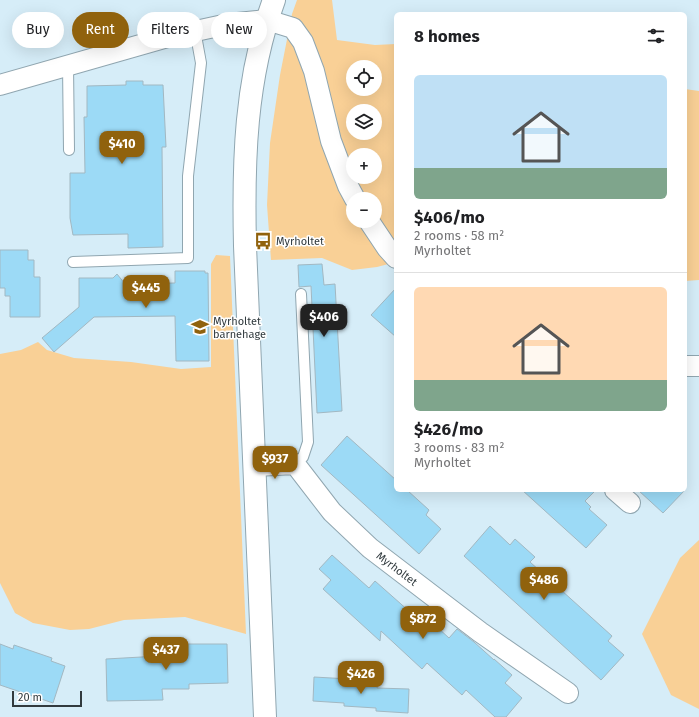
<!DOCTYPE html>
<html lang="en">
<head>
<meta charset="utf-8">
<style>
	body { margin:0; font-family:"Fira Sans",sans-serif; background:#f2f2f2; color:#202124; height:100vh; display:flex; flex-direction:column; font-size:15px; white-space:nowrap }
	* { box-sizing:border-box; margin:0 }
	p { font-size:13px; color:#757577 }
	.icon { flex:none; width:22px; height:22px; fill:none; stroke:currentColor; stroke-width:2; stroke-linecap:round; stroke-linejoin:round }
	.map { position:relative; flex:1; overflow:hidden }
	.drawer { position:absolute; left:394px; top:12px; width:293px; height:480px; display:flex; flex-direction:column; background:#fff; border-radius:6px; box-shadow:0 4px 16px #0002 }
	.drawer>* { flex:none }
	.banner { position:absolute; left:12px; top:12px; width:322px; height:36px; display:flex; gap:8px }
	.fabs { position:absolute; left:346px; top:60px; display:grid; gap:8px }
	.fabs a { display:grid; place-items:center; width:36px; height:36px; border-radius:50%; background:#fff; box-shadow:0 4px 16px #0002; font-size:20px }
	.scale { position:absolute; left:12px; bottom:10px; width:70px; box-sizing:border-box; padding-left:4px; border:2px solid #313a3e; border-top:0; font-size:11px; line-height:14px; white-space:nowrap; color:#313a3e; -webkit-text-stroke:3px #fff; paint-order:stroke }
	.price { position:absolute; translate:-50% -34px; padding:0 9px; border-radius:8px; background:#90620d; color:#fff; font-size:13px; line-height:26px; filter:drop-shadow(0 1px 2px #0008) }
	.price::after { content:''; position:absolute; left:50%; top:24px; width:12px; height:9px; margin-left:-6px; background:inherit; clip-path:polygon(0 0,100% 0,50% 100%) }
	.price.current { background:#222; color:#fff }
	ul { padding:0; list-style:none }
	li { display:grid; align-content:center; gap:8px; height:212px; padding:0 20px }
	li+li { border-top:1px solid #e0e0e0 }
	li span { display:grid; place-items:center; height:124px; border-radius:6px; color:#555 }
	li>.icon { margin-inline-start:auto }
	span .icon { width:72px; height:72px; fill:#fffc; stroke-width:1 }
	li b { font-size:17px }
	h2 { display:flex; justify-content:space-between; align-items:center; height:48px; padding:0 20px; font-size:17px }
	.pill { padding:0 14px; border-radius:18px; background:#fff; box-shadow:0 4px 16px #0002; font-size:14px; line-height:36px }
	.pill.current { background:#90620d; color:#fff }
	.map>svg:first-child { display:block }
</style>
</head>
<body>
<div class="map">
<svg width="699" height="717" viewBox="0 0 699 717">
	<rect width="100%" height="100%" fill="#d6edf8"/>
	<g fill="#f9d096" fill-rule="evenodd">
		<path d="M297,0H332L337,40L375,45L396,44V262L377,267L352,270L322,258L271,260L267,205L270,143L280,75L292,14ZM353,67H375V89H353ZM353,111H375V133H353ZM353,155H375V177H353ZM353,199H375V221H353Z"/>
		<path d="M685,89L699,91V280L685,281Z"/>
		<path d="M216,255L230,256L246,634L185,617L124,620L89,629L70,630L33,623L15,613L0,583V354L21,350L38,342L47,350L74,358L131,362L181,369L211,367V264Z"/>
		<path d="M699,540V709L671,695L642,634L680,558Z"/>
	</g>
	<g fill="#9cdaf6" stroke="#a2b8c2">
		<path d="M126,81H143V85H163L166,147H162L163,247L128,248V234L73,235L70,218V173H85L84,117H87V86L126,85Z"/>
		<path d="M0,250H28V260H34V277H40V317H10V296H5V288H0Z"/>
		<path d="M322,264L324,285L335,284L342,411L317,413L311,286L299,287L298,265Z"/>
		<path d="M175,271H205V273H208L209,361H176L175,316L94,317L54,352L42,338L79,307V278H113L117,274L125,284L175,283Z"/>
		<path d="M396,288V337L371,315Z"/>
		<path d="M347,436L396,480V490H407L429,510L426,515L441,529L419,554L321,465Z"/>
		<path d="M522,490H596L585,501L591,507L589,509L607,525L586,548Z"/>
		<path d="M638,490H685L663,513Z"/>
		<path d="M490,526L510,545L515,539L535,557L530,562L612,636L608,641L624,655L601,680L464,556Z"/>
		<path d="M332,555L369,588L375,581L410,612L415,607L449,638L457,629L474,642L494,660V659L512,675L505,683L522,698L506,717H495L466,690L462,695L427,663L422,669L381,631L380,641L323,589L331,580L319,569Z"/>
		<path d="M0,644L13,649L14,645L52,658L51,661L65,666L53,703L0,685Z"/>
		<path d="M186,644H227L228,683L189,684V689H162L163,700L107,701L106,659L159,656V645Z"/>
		<path d="M314,677L349,679L346,682L378,684L377,688L409,689L408,713L376,711V708L344,706V703L313,701Z"/>
	</g>
	<g fill="none" stroke-linecap="round" stroke-linejoin="round">
		<g stroke="#90a6b0" stroke-width="12">
			<g id="lane">
				<path d="M68,65L69,150"/>
				<path d="M73,262L188,258V176L201,63L195,30"/>
				<path d="M295,464L303,457L308,442L301,294"/>
			</g>
		</g>
		<g stroke="#90a6b0" stroke-width="22">
			<g id="street">
				<path d="M0,85L168,37L228,24L267,20L293,28L303,42L314,71L331,141L348,186L355,199"/>
				<path d="M369,221L387,248L396,258"/>
				<path d="M685,366H699"/>
				<path id="s1" d="M255,466L295,464L332,512L370,548L480,632L568,693"/>
				<path d="M615,490L630,503"/>
			</g>
		</g>
		<g stroke="#90a6b0" stroke-width="24">
			<path id="secondary" d="M265,717L245,246C243,162 245,79 274,0"/>
		</g>
		<use href="#lane" stroke="#fff" stroke-width="10"/>
		<use href="#street" stroke="#fff" stroke-width="20"/>
		<use href="#secondary" stroke="#fff" stroke-width="22"/>
	</g>
	<defs>
		<g id="bus-bare" transform="scale(1.38)"><path d="M-5-6H5V4H4V6H2V4H-2V6H-4V4H-5ZM-3.5-4V0h7V-4ZM-3.5 1.2v1.5H-2V1.2ZM2 1.2v1.5H3.5V1.2Z" fill="#90620d" stroke="#fff" stroke-width="2.5" paint-order="stroke"/></g>
		<g id="school-bare" transform="scale(1.38)"><path d="M0-5L7-2L0 1L-7-2ZM-4 1L0 2.5L4 1V4Q0 6-4 4Z" fill="#90620d" stroke="#fff" stroke-width="2.5" paint-order="stroke"/></g>
	</defs>
	<g fill-rule="evenodd">
		<use href="#bus-bare" x="263" y="241"/>
		<use href="#school-bare" x="200" y="327"/>
	</g>
	<g text-anchor="middle" dominant-baseline="central" stroke-width="3" stroke-linejoin="round" paint-order="stroke">
		<g font-size="11" fill="#313a3e" stroke="#fff" text-anchor="start">
			<text x="276" y="241">Myrholtet</text>
			<text x="213" y="321">Myrholtet<tspan x="213" dy="13">barnehage</tspan></text>
		</g>
		<g font-size="11" fill="#313a3e" stroke="#fff">
			<text stroke="none"><textPath href="#s1" startOffset="187">Myrholtet</textPath></text>
		</g>
	</g>
</svg>
<div class="fabs">
<a><svg class="icon" aria-label="locate" viewBox="0 0 24 24"><circle cx="12" cy="12" r="6"/><path d="M12 2v4M12 18v4M2 12h4M18 12h4"/></svg></a>
<a><svg class="icon" aria-label="layers" viewBox="0 0 24 24"><path d="M12 4l9 5-9 5-9-5zM3 14l9 5 9-5"/></svg></a>
<a>+</a>
<a>−</a>
</div>
<div class="scale">20 m</div>
<b class="price" style="left:122px;top:165px">$410</b>
<b class="price" style="left:146px;top:309px">$445</b>
<b class="price current" style="left:324px;top:338px">$406</b>
<b class="price" style="left:275px;top:480px">$937</b>
<b class="price" style="left:544px;top:601px">$486</b>
<b class="price" style="left:423px;top:640px">$872</b>
<b class="price" style="left:166px;top:671px">$437</b>
<b class="price" style="left:361px;top:695px">$426</b>
<div class="banner">
<a class="pill">Buy</a>
<a class="pill current">Rent</a>
<a class="pill">Filters</a>
<a class="pill">New</a>
</div>
<section class="drawer">
<h2>8 homes<svg class="icon" aria-label="filters" viewBox="0 0 24 24"><path d="M4 7h16M4 17h16"/><circle cx="9" cy="7" r="2"/><circle cx="15" cy="17" r="2"/></svg></h2>
<ul>
<li><span style="background:linear-gradient(#bfe0f5 75%,#7fa58c 0)"><svg class="icon" aria-label="home" viewBox="0 0 24 24"><path d="M3 11l9-7 9 7M6 9v11h12V9"/></svg></span><div><b>$406/mo</b><p>2 rooms · 58 m²</p><p>Myrholtet</p></div></li>
<li><span style="background:linear-gradient(#ffd9b3 75%,#7fa58c 0)"><svg class="icon" aria-label="home" viewBox="0 0 24 24"><path d="M3 11l9-7 9 7M6 9v11h12V9"/></svg></span><div><b>$426/mo</b><p>3 rooms · 83 m²</p><p>Myrholtet</p></div></li>
</ul>
</section>
</div>
</body>
</html>
